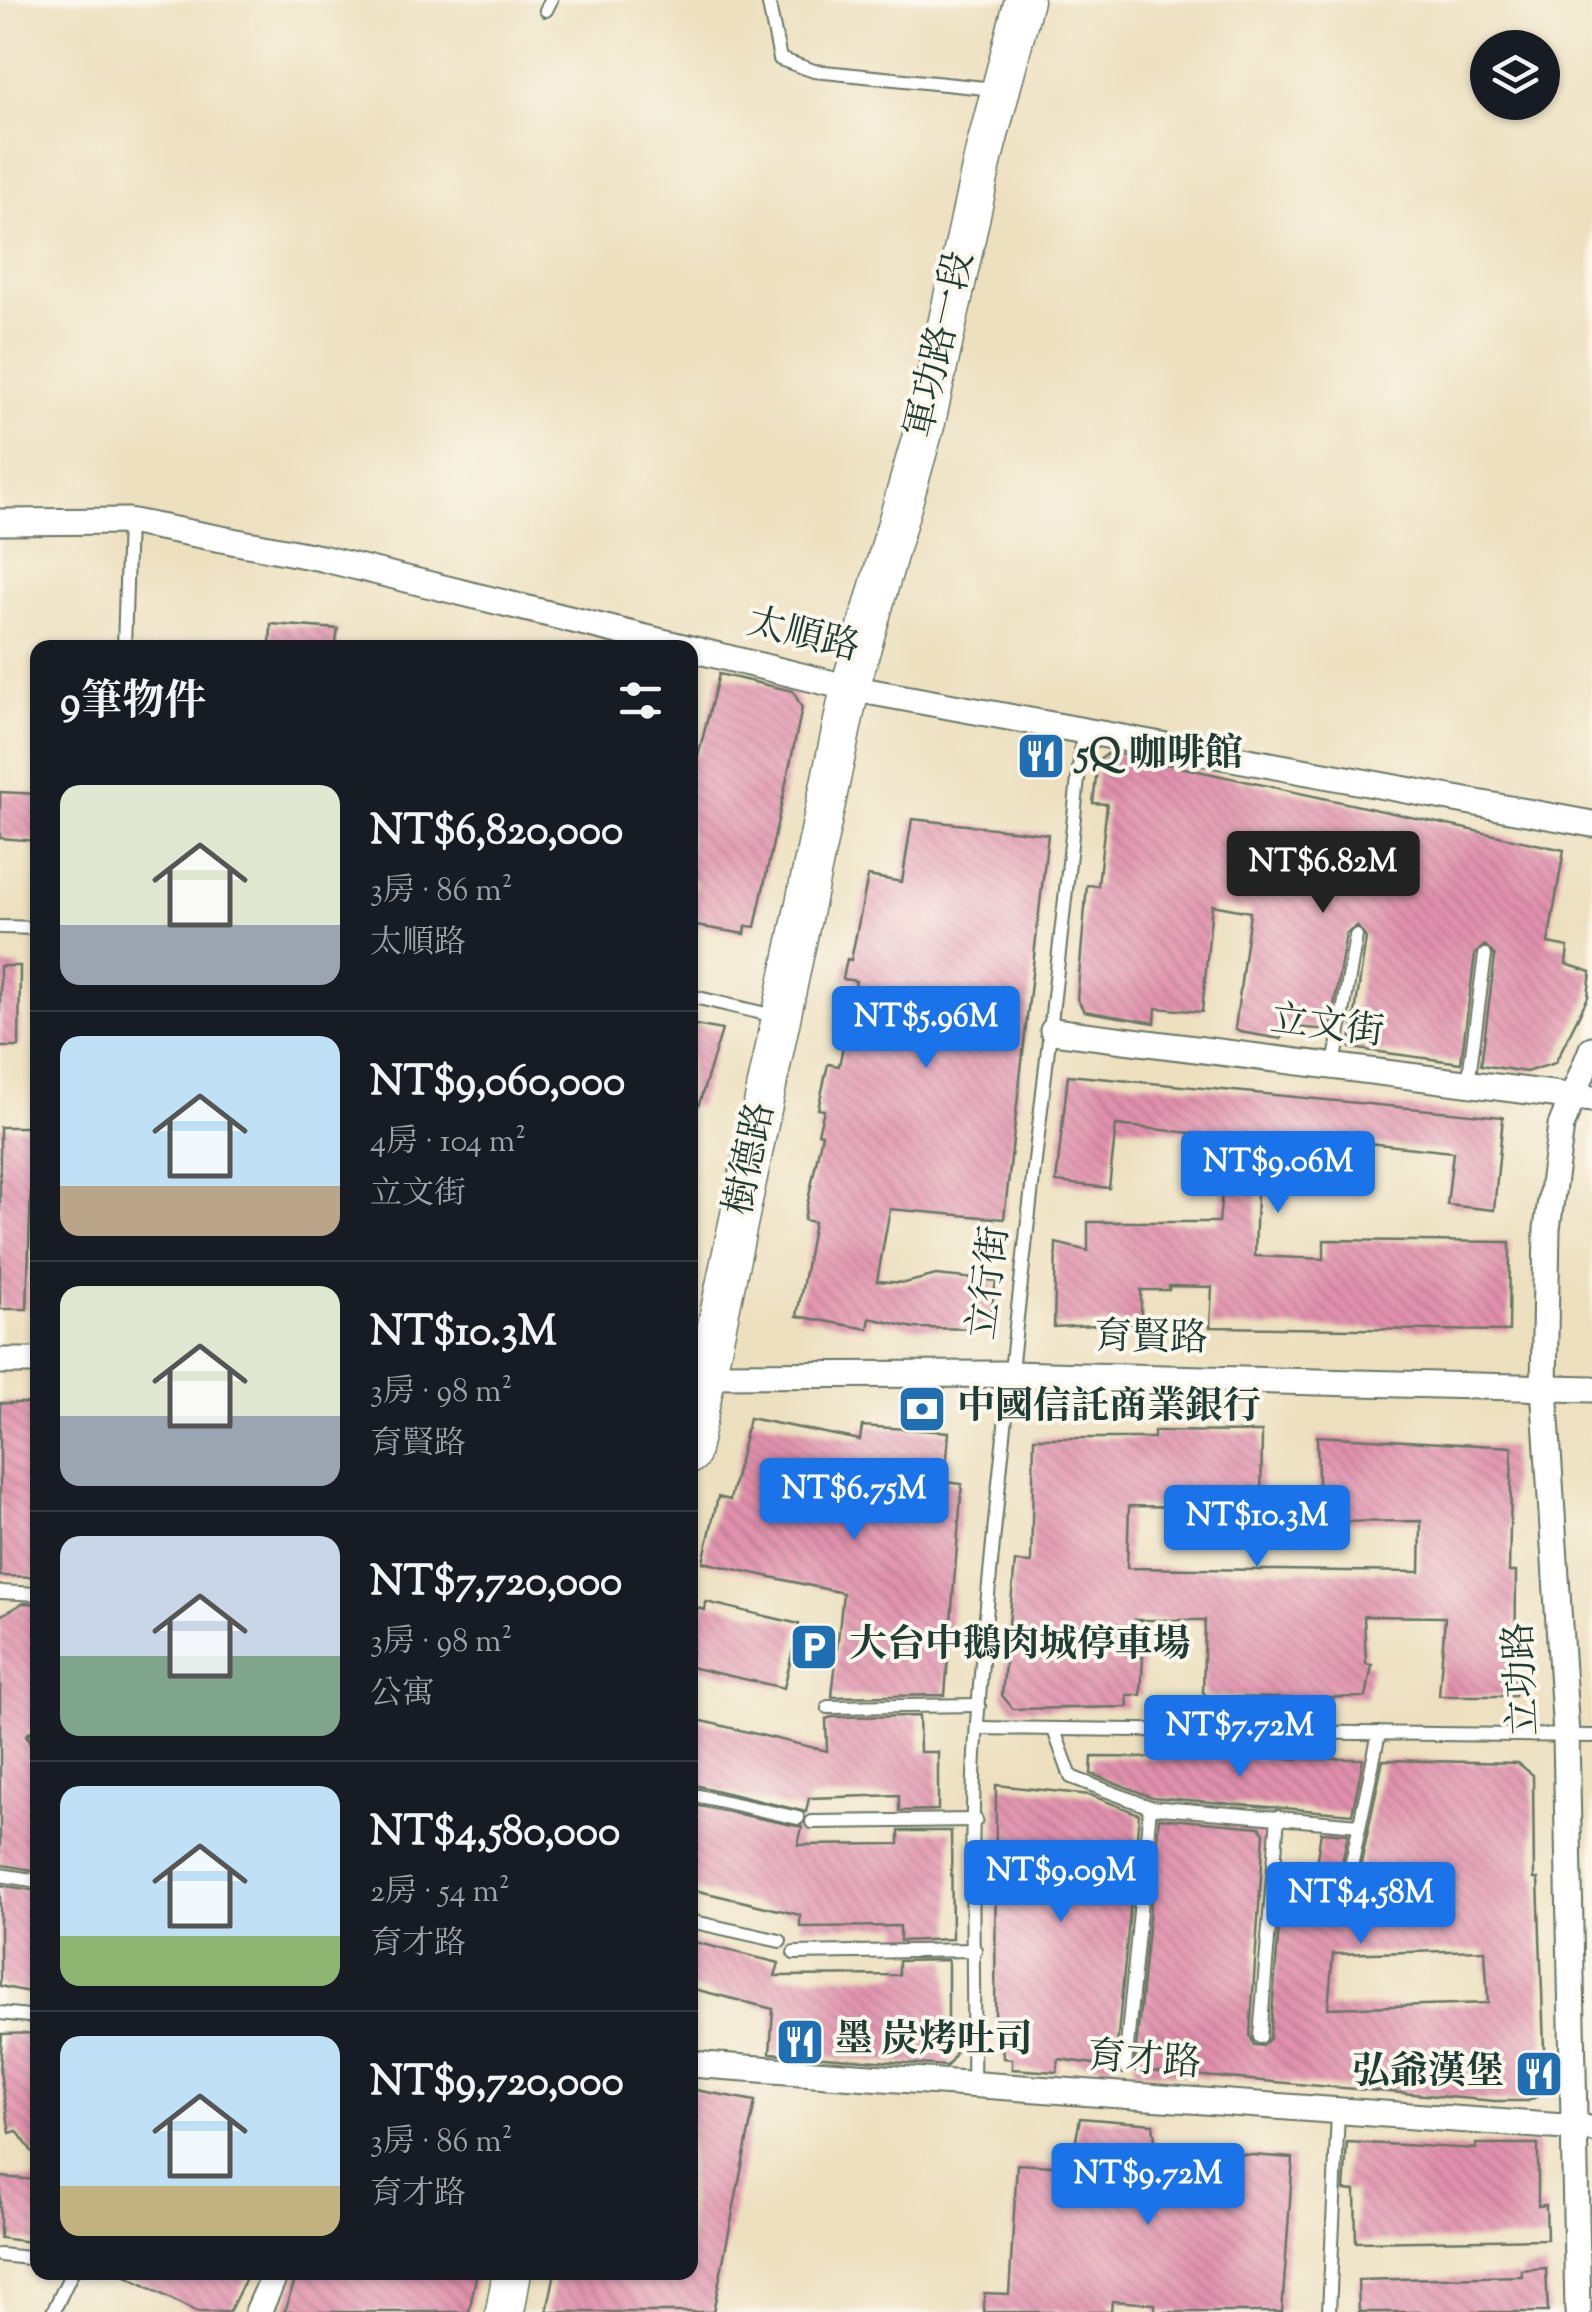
<!DOCTYPE html>
<html lang="zh-TW">
<head>
<meta charset="utf-8">
<style>
	body { margin:0; font-family:"Sorts Mill Goudy","Noto Serif TC",serif; background:#20242c; color:#f1f3f6; height:100vh; display:flex; flex-direction:column; font-size:38px; white-space:nowrap }
	* { box-sizing:border-box; margin:0 }
	p { font-size:32px; color:#9ea1a6 }
	.icon { flex:none; width:55px; height:55px; fill:none; stroke:currentColor; stroke-width:2; stroke-linecap:round; stroke-linejoin:round }
	.map { position:relative; flex:1; overflow:hidden }
	.details { position:absolute; left:30px; top:640px; width:668px; height:1640px; display:flex; flex-direction:column; background:#171b24; border-radius:20px; box-shadow:0 2px 8px #0004 }
	.details>* { flex:none }
	.controls { position:absolute; left:1470px; top:30px; display:grid; gap:20px }
	.controls a { display:grid; place-items:center; width:90px; height:90px; border-radius:50%; background:#171b24; box-shadow:0 2px 8px #0004; font-size:50px }
	.price { position:absolute; translate:-50% -85px; padding:0 22px; border-radius:10px; background:#1a73e8; color:#fff; font-size:32px; line-height:65px; filter:drop-shadow(0 2px 5px #0008) }
	.price::after { content:''; position:absolute; left:50%; top:60px; width:30px; height:22px; margin-left:-15px; background:inherit; clip-path:polygon(0 0,100% 0,50% 100%) }
	.price.current { background:#222; color:#fff }
	ul { padding:0; list-style:none }
	li { display:flex; align-items:center; gap:30px; height:250px; padding:0 30px }
	li+li { border-top:2px solid #363941 }
	li span { display:grid; place-items:center; flex:none; width:280px; height:200px; border-radius:20px; color:#555 }
	li>.icon { margin-inline-start:auto }
	span .icon { width:120px; height:120px; fill:#fffc; stroke-width:1 }
	li b { font-size:42px }
	h2 { display:flex; justify-content:space-between; align-items:center; height:120px; padding:0 30px; font-size:42px }
	.map>svg:first-child { display:block }
</style>
</head>
<body>
<div class="map">
<svg width="1592" height="2312" viewBox="0 0 1592 2312">
	<defs>
		<pattern id="building-back-hatch" width="6" height="6" patternUnits="userSpaceOnUse" patternTransform="scale(2.5)"><rect width="6" height="6" fill="#e291ad"/><path d="M-1 5l2 2M0 0l6 6M5-1l2 2" fill="none" stroke="#b7788e"/></pattern>
	</defs>
	<rect width="100%" height="100%" fill="#fbf7ec"/>
	<filter id="ink" filterUnits="userSpaceOnUse"><feTurbulence type="fractalNoise" baseFrequency=".01" numOctaves="2"/><feDisplacementMap in="SourceGraphic" scale="20" xChannelSelector="R" yChannelSelector="G"/><feConvolveMatrix kernelMatrix="1 2 1 2 8 2 1 2 1" color-interpolation-filters="sRGB"/></filter>
	<filter id="wash" filterUnits="userSpaceOnUse"><feTurbulence type="fractalNoise" baseFrequency=".0048" numOctaves="4" result="noise"/><feDisplacementMap in="SourceGraphic" scale="40" xChannelSelector="R" yChannelSelector="G"/><feGaussianBlur stdDeviation="2.25" result="paint"/><feColorMatrix in="noise" values="0 0 0 0 0 0 0 0 0 0 0 0 0 0 0 0 0 1.4 0 .05"/><feComposite in="paint" operator="in"/></filter>
	<g filter="url(#wash)">
		<rect width="100%" height="100%" fill="#ede0bf"/>
		<g id="blocks">
			<g fill="url(#building-back-hatch)" fill-rule="evenodd">
				<path d="M271,624L338,629L335,648H270Z"/>
				<path d="M719,674L793,691L802,708L755,927L746,926L745,934L690,925L696,880L690,879V755L698,756Z"/>
				<path d="M1110,752L1564,850L1548,943L1568,947L1566,964L1591,972L1588,997L1555,1063L1526,1072L1481,1065L1495,956L1485,945L1475,954L1461,1063L1350,1048L1366,938L1357,926L1346,934L1330,1030L1283,1026L1281,1039L1240,1032L1235,1029L1250,912L1212,905L1202,1012L1156,1008L1155,1023L1084,1011L1077,999L1087,885L1098,886L1107,804L1093,803L1098,761Z"/>
				<path d="M0,792L38,794V841L0,838Z"/>
				<path d="M912,819L1048,834L1004,1219L890,1209L877,1281L905,1283L936,1275L996,1281L988,1329L914,1328L870,1318L868,1329L797,1316L814,1222L804,1220L822,1134L818,1133L824,1110L818,1109L828,1064L839,1066L856,981L843,979L847,959L851,960L868,876L902,882Z"/>
				<path d="M0,966H20L19,1047H0Z"/>
				<path d="M690,1024L722,1030L698,1107L690,1106Z"/>
				<path d="M1068,1075L1503,1117L1494,1210L1447,1205L1453,1152L1329,1139L1324,1195L1270,1189L1269,1194L1257,1193L1255,1256L1324,1259V1240L1510,1242L1509,1331L1210,1327L1212,1287L1169,1286V1290H1141V1323L1054,1327L1056,1243L1088,1251V1222H1219L1228,1137L1116,1125L1109,1188L1056,1182Z"/>
				<path d="M0,1127H33L27,1309H0Z"/>
				<path d="M0,1403H38V1577L0,1576Z"/>
				<path d="M749,1418L860,1440L862,1426L949,1432L945,1482L962,1484L945,1695L832,1697L843,1593L703,1562L718,1497L730,1500Z"/>
				<path d="M1154,1431L1262,1432L1261,1508L1129,1506L1127,1568L1420,1572L1421,1521L1319,1522L1317,1436L1512,1447L1509,1572H1516L1515,1696H1439L1445,1617L1364,1616L1366,1664L1372,1665L1366,1697L1282,1698L1207,1697L1203,1692L1205,1620H1135L1137,1657H1143L1141,1695H1127L1128,1707L1013,1709L1002,1695L1015,1562L1031,1563L1034,1438H1154Z"/>
				<path d="M706,1602L799,1624L784,1688L690,1667L697,1608L705,1610Z"/>
				<path d="M23,1603L38,1604V1726L26,1735L30,1744L38,1746V1871L2,1865L0,1858V1616Z"/>
				<path d="M919,1716L920,1752H938V1810L899,1811V1795L809,1798L806,1812L690,1784V1718L827,1751L826,1719L832,1717Z"/>
				<path d="M1092,1757L1362,1759L1363,1760L1352,1814L1152,1797L1091,1774Z"/>
				<path d="M1383,1760L1518,1763L1533,1775L1534,1879H1538L1544,2048L1538,2096L1528,2101H1495L1134,2070L1159,1818L1260,1827L1264,1833L1250,2036L1254,2045L1263,2046L1270,2038L1282,1889L1312,1892L1321,1832L1348,1834L1335,1897L1342,1904L1353,1901ZM1485,1950L1488,2003L1328,2008L1333,1954Z"/>
				<path d="M996,1785L1090,1795L1139,1814L1115,2067L1059,2059L1057,2072L1012,2069V2059L1003,2058L1002,2041L995,2040Z"/>
				<path d="M690,1804L802,1827L798,1845L899,1844V1831H951L952,1939L900,1941V1926L800,1927V1915L690,1889Z"/>
				<path d="M0,1885L38,1891V1994L0,1986Z"/>
				<path d="M690,1941L779,1963L775,1976L899,1975V1961L948,1960V2033L957,2034L955,2055L947,2066L770,2053L773,2009L690,1988Z"/>
				<path d="M38,2033V2160L17,2131L10,2133L0,2072L2,2034Z"/>
				<path d="M690,2089L755,2101L713,2312H547L555,2272H690Z"/>
				<path d="M1080,2118L1153,2124L1156,2148L1293,2158L1282,2312H1155V2304L1112,2301L1111,2312H984V2293L1009,2294L1017,2164L1071,2167Z"/>
				<path d="M1347,2142L1476,2149V2144H1538V2206L1546,2205L1547,2239L1356,2242L1355,2191L1344,2190Z"/>
				<path d="M0,2177L38,2180V2243L0,2238Z"/>
				<path d="M1546,2268L1548,2312H1359L1358,2280L1522,2276L1521,2270Z"/>
				<path d="M118,2272H249L229,2312H197Z"/>
				<path d="M298,2272H477L469,2312H284Z"/>
			</g>
		</g>
	</g>
	<g filter="url(#ink)">
		<use href="#blocks" fill-opacity="0" stroke="#677665" stroke-width="2.5"/>
		<g fill="none" stroke-linecap="round" stroke-linejoin="round">
			<g stroke="#677665" stroke-width="16">
				<g id="lane">
					<path d="M768,0L780,59L814,71L995,89"/>
					<path d="M546,10L551,0"/>
					<path d="M124,648L128,521"/>
					<path d="M0,927L38,928"/>
					<path d="M690,996L779,1017"/>
					<path d="M1334,1066L1356,936"/>
					<path d="M1468,1084L1485,955"/>
					<path d="M0,1592L38,1594"/>
					<path d="M828,1707L979,1705"/>
					<path d="M977,1728L1592,1736"/>
					<path d="M1054,1730L1071,1777L1150,1807L1359,1825"/>
					<path d="M36,1736H38"/>
					<path d="M690,1794L798,1818"/>
					<path d="M812,1822L976,1820"/>
					<path d="M0,1875L38,1881"/>
					<path d="M1345,1895L1379,1733"/>
					<path d="M690,1921L780,1941"/>
					<path d="M794,1953L975,1950"/>
					<path d="M0,2013L38,2017"/>
					<path d="M1260,2037L1278,1817"/>
					<path d="M1125,2067L1150,1807"/>
					<path d="M973,2086C975,1966 968,1843 977,1723C1003,1391 1050,1061 1083,730"/>
					<path d="M0,2255L38,2259"/>
					<path d="M53,2312L72,2272"/>
					<path d="M1329,2312L1338,2113"/>
				</g>
			</g>
			<g stroke="#677665" stroke-width="29">
				<g id="street">
					<path d="M0,522L128,521L321,558L850,688L1592,824"/>
					<path d="M1053,1031L1592,1099"/>
					<path d="M0,1361H38"/>
					<path d="M692,1375L1009,1374L1592,1389"/>
					<path d="M690,2064L1592,2129"/>
					<path d="M258,2312L276,2272"/>
					<path d="M1578,2312L1566,1735L1544,1387L1547,1229L1561,1126L1592,1049"/>
				</g>
			</g>
			<g stroke="#677665" stroke-width="41">
				<g id="secondary">
					<path d="M690,1454L850,688L926,422L985,150L1024,0"/>
					<path d="M505,2312L512,2272"/>
				</g>
			</g>
			<use href="#lane" stroke="#fff" stroke-width="12"/>
			<use href="#street" stroke="#fff" stroke-width="25"/>
			<use href="#secondary" stroke="#fff" stroke-width="38"/>
		</g>
	</g>
	<defs>
		<g id="restaurant-square" transform="scale(2.5)"><rect x="-9" y="-9" width="18" height="18" rx="4" fill="#1f6fb2" stroke="#fbf7ec"/><path d="M-5-6h1v4h1v-4h1v4h1v-4h1v5L-1.5 .5V6h-2V.5L-5-1ZM5-6V6H3V1.5H1.5Q1.5-4 5-6Z" fill="#fff"/></g>
		<g id="bank-square" transform="scale(2.5)"><rect x="-9" y="-9" width="18" height="18" rx="4" fill="#1f6fb2" stroke="#fbf7ec"/><path d="M-6-4H6V4H-6ZM0-2.3a2.3 2.3 0 1 0 0 4.6a2.3 2.3 0 1 0 0-4.6Z" fill="#fff"/></g>
		<g id="parking-square" transform="scale(2.5)"><rect x="-9" y="-9" width="18" height="18" rx="4" fill="#1f6fb2" stroke="#fbf7ec"/><path d="M-3.5-5.5H1a3.5 3.5 0 0 1 0 7H-1V5.5H-3.5ZM-1-3.4V-.6H.8a1.4 1.4 0 0 0 0-2.8Z" fill="#fff"/></g>
	</defs>
	<g fill-rule="evenodd">
		<use href="#restaurant-square" x="1041" y="756"/>
		<use href="#bank-square" x="922" y="1409"/>
		<use href="#parking-square" x="814" y="1647"/>
		<use href="#restaurant-square" x="800" y="2042"/>
		<use href="#restaurant-square" x="1539" y="2074"/>
	</g>
	<g text-anchor="middle" dominant-baseline="central" stroke-width="8" stroke-linejoin="round" paint-order="stroke">
		<g font-size="38" fill="#1f3d34" stroke="#fbf7ec">
			<text transform="translate(942 345) rotate(-77)">軍功路一段</text>
			<text transform="translate(803 637) rotate(14)">太順路</text>
			<text transform="translate(1327 1028) rotate(7)">立文街</text>
			<text transform="translate(752 1159) rotate(-78)">樹德路</text>
			<text transform="translate(991 1283) rotate(-83)">立行街</text>
			<text transform="translate(1151 1340) rotate(1)">育賢路</text>
			<text transform="translate(1524 1679) rotate(-93)">立功路</text>
			<text transform="translate(1144 2062) rotate(4)">育才路</text>
		</g>
		<g font-size="38" font-weight="bold" fill="#1f3d34" stroke="#fbf7ec" text-anchor="start">
			<text x="1076" y="756">5Q 咖啡館</text>
			<text x="957" y="1409">中國信託商業銀行</text>
			<text x="849" y="1647">大台中鵝肉城停車場</text>
			<text x="835" y="2042">墨 炭烤吐司</text>
			<text x="1504" y="2074" text-anchor="end">弘爺漢堡</text>
		</g>
	</g>
</svg>
<div class="controls">
<a><svg class="icon" aria-label="layers" viewBox="0 0 24 24"><path d="M12 4l9 5-9 5-9-5zM3 14l9 5 9-5"/></svg></a>
</div>
<b class="price current" style="left:1323px;top:916px">NT$6.82M</b>
<b class="price" style="left:926px;top:1071px">NT$5.96M</b>
<b class="price" style="left:1278px;top:1216px">NT$9.06M</b>
<b class="price" style="left:854px;top:1543px">NT$6.75M</b>
<b class="price" style="left:1257px;top:1570px">NT$10.3M</b>
<b class="price" style="left:1240px;top:1780px">NT$7.72M</b>
<b class="price" style="left:1061px;top:1925px">NT$9.09M</b>
<b class="price" style="left:1361px;top:1947px">NT$4.58M</b>
<b class="price" style="left:1148px;top:2228px">NT$9.72M</b>
<section class="details">
<h2>9筆物件<svg class="icon" aria-label="filters" viewBox="0 0 24 24"><path d="M4 7h16M4 17h16"/><circle cx="9" cy="7" r="2"/><circle cx="15" cy="17" r="2"/></svg></h2>
<ul>
<li><span style="background:linear-gradient(#dfe7d0 70%,#9aa5b1 0)"><svg class="icon" aria-label="home" viewBox="0 0 24 24"><path d="M3 11l9-7 9 7M6 9v11h12V9"/></svg></span><div><b>NT$6,820,000</b><p>3房 · 86 m²</p><p>太順路</p></div></li>
<li><span style="background:linear-gradient(#bfe0f5 75%,#b9a48a 0)"><svg class="icon" aria-label="home" viewBox="0 0 24 24"><path d="M3 11l9-7 9 7M6 9v11h12V9"/></svg></span><div><b>NT$9,060,000</b><p>4房 · 104 m²</p><p>立文街</p></div></li>
<li><span style="background:linear-gradient(#dfe7d0 65%,#9aa5b1 0)"><svg class="icon" aria-label="home" viewBox="0 0 24 24"><path d="M3 11l9-7 9 7M6 9v11h12V9"/></svg></span><div><b>NT$10.3M</b><p>3房 · 98 m²</p><p>育賢路</p></div></li>
<li><span style="background:linear-gradient(#c9d6e8 60%,#7fa58c 0)"><svg class="icon" aria-label="home" viewBox="0 0 24 24"><path d="M3 11l9-7 9 7M6 9v11h12V9"/></svg></span><div><b>NT$7,720,000</b><p>3房 · 98 m²</p><p>公寓</p></div></li>
<li><span style="background:linear-gradient(#bfe0f5 75%,#8fb573 0)"><svg class="icon" aria-label="home" viewBox="0 0 24 24"><path d="M3 11l9-7 9 7M6 9v11h12V9"/></svg></span><div><b>NT$4,580,000</b><p>2房 · 54 m²</p><p>育才路</p></div></li>
<li><span style="background:linear-gradient(#bfe0f5 75%,#c2b280 0)"><svg class="icon" aria-label="home" viewBox="0 0 24 24"><path d="M3 11l9-7 9 7M6 9v11h12V9"/></svg></span><div><b>NT$9,720,000</b><p>3房 · 86 m²</p><p>育才路</p></div></li>
</ul>
</section>
</div>
</body>
</html>
